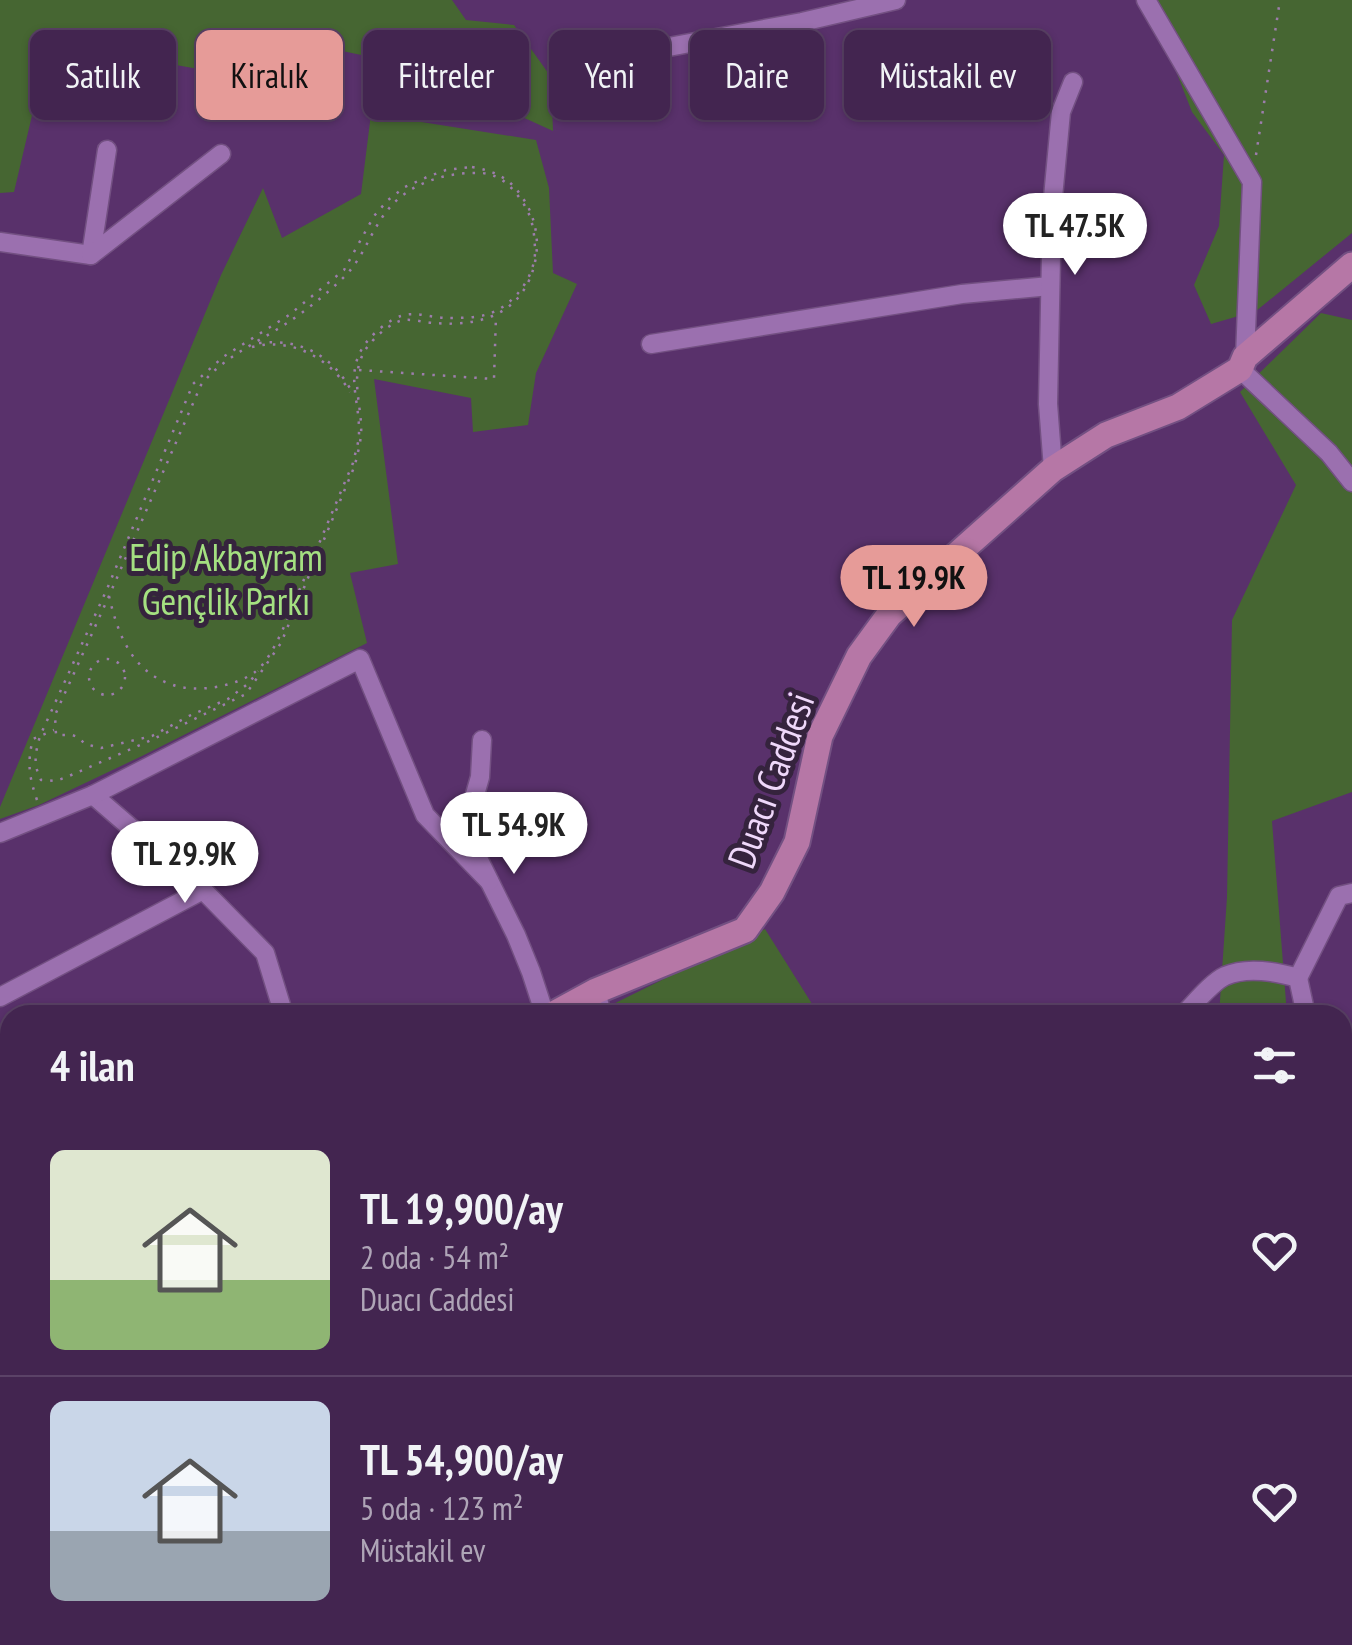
<!DOCTYPE html>
<html lang="tr">
<head>
<meta charset="utf-8">
<style>
	body { margin:0; font-family:"PT Sans Narrow",sans-serif; background:#4d315a; color:#f1f3f6; height:100vh; display:flex; flex-direction:column; font-size:38px; white-space:nowrap }
	* { box-sizing:border-box; margin:0 }
	p { font-size:32px; color:#afa5b7 }
	.icon { flex:none; width:55px; height:55px; fill:none; stroke:currentColor; stroke-width:2; stroke-linecap:round; stroke-linejoin:round }
	.map { position:relative; flex:1; overflow:hidden }
	.details { position:absolute; left:0px; top:1005px; width:1352px; height:640px; display:flex; flex-direction:column; background:#432550; border-radius:30px 30px 0 0; box-shadow:0 2px 8px #0004,0 0 0 2px #5b4267 }
	.details>* { flex:none }
	.banner { position:absolute; left:30px; top:30px; width:1292px; height:90px; display:flex; gap:20px }
	.price { position:absolute; translate:-50% -85px; padding:0 22px; border-radius:35px; background:#fff; color:#222; font-size:32px; line-height:65px; filter:drop-shadow(0 2px 5px #0008) }
	.price::after { content:''; position:absolute; left:50%; top:60px; width:30px; height:22px; margin-left:-15px; background:inherit; clip-path:polygon(0 0,100% 0,50% 100%) }
	.price.on { background:#e69b98; color:#111 }
	ul { padding:0; list-style:none }
	li { display:flex; align-items:center; gap:30px; height:250px; padding:0 50px }
	li+li { border-top:2px solid #5b4267 }
	li span { display:grid; place-items:center; flex:none; width:280px; height:200px; border-radius:15px; color:#555 }
	li>.icon { margin-inline-start:auto }
	span .icon { width:120px; height:120px; fill:#fffc; stroke-width:1 }
	li b { font-size:42px }
	h2 { display:flex; justify-content:space-between; align-items:center; height:120px; padding:0 50px; font-size:42px }
	.chip { padding:0 35px; border-radius:15px; background:#432550; box-shadow:0 2px 8px #0004,0 0 0 2px #5b4267; font-size:35px; line-height:90px }
	.chip.on { background:#e69b98; color:#111 }
	.map>svg:first-child { display:block }
</style>
</head>
<body>
<div class="map">
<svg width="1352" height="1645" viewBox="0 0 1352 1645">
	<rect width="100%" height="100%" fill="#59316b"/>
	<g fill="#466632">
		<path d="M0,0H452L466,20L514,25L551,77L553,131L409,65L285,39L204,70L120,55L42,73L14,192L0,193Z"/>
		<path d="M1148,0H1352V233L1256,311L1211,324L1194,285L1219,226L1224,155L1192,112Z"/>
		<path d="M371,114L536,140L549,188L553,273L577,284L536,373L528,425L473,432L471,398L374,379L398,564L350,573L367,643L142,756L39,805L0,819V807L221,275L263,188L282,238L361,194Z"/>
		<path d="M1321,313L1352,320V792L1272,821L1287,1015H1219L1227,897L1232,620L1296,485L1240,392Z"/>
		<path d="M765,929L819,1015H591Z"/>
		<path d="M1343,1432L1352,1452V1645H1119L1114,1635H1342Z"/>
		<path d="M2,1440L10,1449V1603L0,1590V1442Z"/>
	</g>
	<g fill="none" stroke-linecap="round" stroke-linejoin="round">
		<g stroke="#735082" stroke-width="21">
			<g id="street">
				<path d="M1146,0L1252,182L1245,357"/>
				<path d="M636,81L646,59L658,49L802,22L896,0"/>
				<path d="M0,242L91,255L107,150"/>
				<path d="M91,255L221,154"/>
				<path d="M651,344L962,294L1050,286"/>
				<path d="M1240,369L1329,453L1352,482"/>
				<path d="M1053,469L1048,404L1052,208L1061,112L1073,82"/>
				<path d="M482,740L480,777L470,812L473,848L516,935L531,972L545,1015"/>
				<path d="M93,795L203,890L265,953L284,1015"/>
				<path d="M0,833L93,795L360,659L425,815L489,881"/>
				<path d="M1298,978L1339,896L1352,893"/>
				<path d="M596,991L602,1015"/>
				<path d="M0,997L203,890"/>
				<path d="M1183,1015C1194,1004 1212,982 1225,976C1248,966 1276,972 1298,978L1306,1015"/>
				<path d="M1342,1081H1352"/>
				<path d="M1342,1155L1352,1185"/>
				<path d="M0,1418L10,1429"/>
				<path d="M0,1608L10,1621"/>
				<path d="M0,1635L10,1624"/>
				<path d="M391,1635L401,1645"/>
				<path d="M501,1635L504,1639"/>
				<path d="M1085,1635L1091,1645"/>
				<path d="M190,1645L199,1635"/>
				<path d="M536,1645L547,1635"/>
			</g>
		</g>
		<g stroke="#735082" stroke-width="29">
			<g id="secondary">
				<path d="M552,1015L596,991L745,930L772,892L797,842L820,736L859,656L889,615L1053,469L1106,435L1178,407L1240,369L1245,357L1352,265"/>
				<path d="M0,1266L10,1256"/>
			</g>
		</g>
		<g stroke="#9d7dac" stroke-width="2.5" stroke-dasharray="2.5 8" stroke-linecap="butt">
			<path d="M1256,155L1280,0"/>
			<path d="M472,167C494,171 509,177 522,197C535,215 540,240 535,262C524,313 482,327 435,323C426,323 414,319 405,320C392,321 376,336 368,346C347,374 363,405 361,435C360,445 357,456 355,465L281,643L246,694L147,742L69,776L56,781L41,780C33,764 35,754 40,736L107,589L193,384L223,357L289,315L344,270L374,216L388,200L405,187L427,177L446,170Z"/>
			<path d="M259,343C301,338 334,356 353,394"/>
			<path d="M252,347C292,337 330,358 350,392"/>
			<path d="M359,370L494,379L496,316"/>
			<path d="M109,596C118,635 132,672 173,685C196,693 235,687 255,672C275,657 291,608 302,584C319,544 336,503 353,463C355,453 359,443 359,433C360,398 342,369 370,338C377,330 391,319 401,316C415,311 432,318 447,318C458,318 474,318 485,315C511,308 533,281 535,254C535,236 533,217 523,203C513,188 502,175 482,173C455,172 426,178 403,195C373,218 369,251 346,275C329,292 307,310 287,323C257,343 223,357 201,385L109,596L55,715L56,735H72L78,737L85,744L101,748L152,736L191,715L228,699L249,683L258,671"/>
			<circle cx="107" cy="677" r="18"/>
			<path d="M37,800C29,777 27,762 33,739L54,730"/>
		</g>
		<use href="#street" stroke="#9b70af" stroke-width="18"/>
		<use href="#secondary" stroke="#b677a6" stroke-width="25"/>
	</g>
	<g text-anchor="middle" dominant-baseline="central" stroke-width="10" stroke-linejoin="round" paint-order="stroke">
		<g font-size="38" fill="#a4e081" stroke="#35233d">
			<text x="226" y="556">Edip Akbayram<tspan x="226" dy="44">Gençlik Parkı</tspan></text>
		</g>
		<g font-size="38" fill="#efd8fa" stroke="#35233d">
			<text transform="translate(770 780) rotate(-70)">Duacı Caddesi</text>
		</g>
	</g>
</svg>
<b class="price" style="left:1075px;top:278px">TL 47.5K</b>
<b class="price on" style="left:914px;top:630px">TL 19.9K</b>
<b class="price" style="left:514px;top:877px">TL 54.9K</b>
<b class="price" style="left:185px;top:906px">TL 29.9K</b>
<div class="banner">
<a class="chip">Satılık</a>
<a class="chip on">Kiralık</a>
<a class="chip">Filtreler</a>
<a class="chip">Yeni</a>
<a class="chip">Daire</a>
<a class="chip">Müstakil ev</a>
</div>
<section class="details">
<h2>4 ilan<svg class="icon" aria-label="filters" viewBox="0 0 24 24"><path d="M4 7h16M4 17h16"/><circle cx="9" cy="7" r="2"/><circle cx="15" cy="17" r="2"/></svg></h2>
<ul>
<li><span style="background:linear-gradient(#dfe7d0 65%,#8fb573 0)"><svg class="icon" aria-label="home" viewBox="0 0 24 24"><path d="M3 11l9-7 9 7M6 9v11h12V9"/></svg></span><div><b>TL 19,900/ay</b><p>2 oda · 54 m²</p><p>Duacı Caddesi</p></div><svg class="icon" aria-label="heart" viewBox="0 0 24 24"><path d="M12 20l-8-8c-3-5 5-10 8-4 3-6 11-1 8 4z"/></svg></li>
<li><span style="background:linear-gradient(#c9d6e8 65%,#9aa5b1 0)"><svg class="icon" aria-label="home" viewBox="0 0 24 24"><path d="M3 11l9-7 9 7M6 9v11h12V9"/></svg></span><div><b>TL 54,900/ay</b><p>5 oda · 123 m²</p><p>Müstakil ev</p></div><svg class="icon" aria-label="heart" viewBox="0 0 24 24"><path d="M12 20l-8-8c-3-5 5-10 8-4 3-6 11-1 8 4z"/></svg></li>
</ul>
</section>
</div>
</body>
</html>
